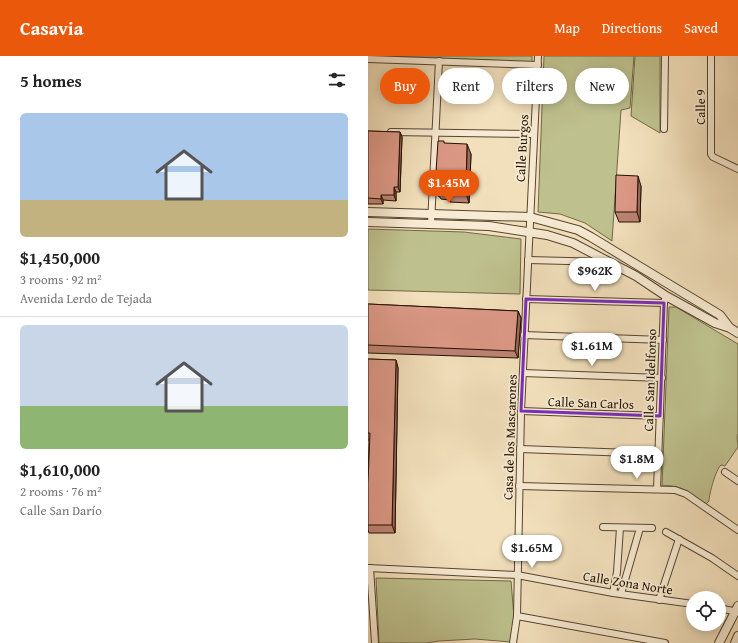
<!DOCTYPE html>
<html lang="en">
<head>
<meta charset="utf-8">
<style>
	body { margin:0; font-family:"Gentium Book Plus",serif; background:#f6f6f6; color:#222; height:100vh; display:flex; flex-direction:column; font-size:15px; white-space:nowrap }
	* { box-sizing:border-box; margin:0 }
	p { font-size:13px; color:#767676 }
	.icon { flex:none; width:22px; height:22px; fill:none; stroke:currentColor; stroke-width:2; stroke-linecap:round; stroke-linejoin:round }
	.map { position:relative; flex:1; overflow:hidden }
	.details { display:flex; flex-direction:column; background:#fff; width:368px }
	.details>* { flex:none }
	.banner { position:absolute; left:12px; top:12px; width:298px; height:36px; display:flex; gap:8px }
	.buttons { position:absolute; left:318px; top:535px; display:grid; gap:8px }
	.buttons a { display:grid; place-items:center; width:40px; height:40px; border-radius:50%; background:#fff; box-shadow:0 2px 10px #0003; font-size:20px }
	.price { position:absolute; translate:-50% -34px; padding:0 9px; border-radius:14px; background:#fff; color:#222; font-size:13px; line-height:26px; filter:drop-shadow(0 1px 2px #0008) }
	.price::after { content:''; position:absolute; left:50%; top:24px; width:12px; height:9px; margin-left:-6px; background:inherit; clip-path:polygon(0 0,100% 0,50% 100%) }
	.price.on { background:#ea580c; color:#fff }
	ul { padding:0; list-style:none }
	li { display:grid; align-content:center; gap:8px; height:212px; padding:0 20px }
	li+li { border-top:1px solid #e0e0e0 }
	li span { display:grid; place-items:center; height:124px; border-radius:6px; color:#555 }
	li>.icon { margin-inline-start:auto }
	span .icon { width:72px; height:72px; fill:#fffc; stroke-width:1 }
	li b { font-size:17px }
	h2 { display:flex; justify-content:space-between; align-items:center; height:48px; padding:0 20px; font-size:17px }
	.chip { padding:0 14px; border-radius:18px; background:#fff; box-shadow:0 2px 10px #0003; font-size:14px; line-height:36px }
	.chip.on { background:#ea580c; color:#fff }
	header { display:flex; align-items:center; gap:24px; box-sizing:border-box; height:56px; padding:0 20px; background:#ea580c; color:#fff }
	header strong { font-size:19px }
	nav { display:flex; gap:22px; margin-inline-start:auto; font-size:14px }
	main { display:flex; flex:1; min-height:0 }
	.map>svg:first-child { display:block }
</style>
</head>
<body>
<header>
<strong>Casavia</strong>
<nav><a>Map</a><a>Directions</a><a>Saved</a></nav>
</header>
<main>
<section class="details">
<h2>5 homes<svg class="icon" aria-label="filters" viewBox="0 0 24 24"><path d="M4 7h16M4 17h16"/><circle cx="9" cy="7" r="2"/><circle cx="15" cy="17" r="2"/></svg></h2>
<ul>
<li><span style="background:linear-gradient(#a9c7e8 70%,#c2b280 0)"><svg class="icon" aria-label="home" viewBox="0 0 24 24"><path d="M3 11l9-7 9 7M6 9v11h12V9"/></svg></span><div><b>$1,450,000</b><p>3 rooms · 92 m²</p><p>Avenida Lerdo de Tejada</p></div></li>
<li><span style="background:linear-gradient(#c9d6e8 65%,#8fb573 0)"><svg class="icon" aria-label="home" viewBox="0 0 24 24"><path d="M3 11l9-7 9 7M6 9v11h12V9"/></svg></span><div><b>$1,610,000</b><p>2 rooms · 76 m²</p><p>Calle San Darío</p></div></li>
</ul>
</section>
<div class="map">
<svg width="370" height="587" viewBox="0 0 370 587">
	<rect width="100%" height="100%" fill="#f2e0bc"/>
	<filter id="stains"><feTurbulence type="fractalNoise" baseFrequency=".005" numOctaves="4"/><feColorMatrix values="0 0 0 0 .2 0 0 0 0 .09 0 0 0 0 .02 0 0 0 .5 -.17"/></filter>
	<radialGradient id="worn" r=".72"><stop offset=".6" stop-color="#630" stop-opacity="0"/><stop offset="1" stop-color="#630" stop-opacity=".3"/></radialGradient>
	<g fill="#bec18e" stroke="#726847">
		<path d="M20,0H164V6Z"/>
		<path d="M176,0H266L262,52L253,54L244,185L217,167L192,158L170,156Z"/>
		<path d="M267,0H292V77L263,60Z"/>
		<path d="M0,173L96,176L153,183L152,238L0,234Z"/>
		<path d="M301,251H308L370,288V377L369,380L370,391L357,410L353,409C348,413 341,438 341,445L337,449C324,438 313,428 294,430Z"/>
		<path d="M8,522L143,525L146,561L143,586L107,583L71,585L58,587H11Z"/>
	</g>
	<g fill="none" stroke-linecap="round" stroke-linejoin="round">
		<g stroke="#58442f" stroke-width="8">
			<g id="minor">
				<path d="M343,0V98L345,101L370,113"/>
				<path d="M0,3L170,9"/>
				<path d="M296,73L297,0"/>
				<path d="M23,76L166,78"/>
				<path d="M63,167L71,5"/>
				<path d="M160,204L240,206"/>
				<path d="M158,243L296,247"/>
				<path d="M156,279L295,284"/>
				<path d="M155,317L294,322"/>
				<path d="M153,355L292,360"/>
				<path d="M152,393L291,398"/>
				<path d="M357,416L370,425"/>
				<path d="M151,430L307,434L318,438L370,474"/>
				<path d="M289,433L296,247L298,240"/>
				<path d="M235,471L284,472"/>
				<path d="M298,476L344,502L370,520"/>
				<path d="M0,512L149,519L245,537L325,548"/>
				<path d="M2,512L7,587"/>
				<path d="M245,537L249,516L252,472"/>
				<path d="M253,538L272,472"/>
				<path d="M291,544L311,483"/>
				<path d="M351,552L370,556"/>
				<path d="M149,560L297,587"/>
				<path d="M145,587L149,560L153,355L170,0"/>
			</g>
		</g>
		<g stroke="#58442f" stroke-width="10">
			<g id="tertiary">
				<path d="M0,156L162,161L210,174L223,181L274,212L352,259L361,271"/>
				<path d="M0,166L121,170L179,179L205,187L268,220L298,240L347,267L362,272L370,277"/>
				<path d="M351,587L370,550"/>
				<path d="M367,587L370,580"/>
			</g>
		</g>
		<use href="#minor" stroke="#f7ebd3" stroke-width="6"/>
		<use href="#tertiary" stroke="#f7ebd3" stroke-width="8"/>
	</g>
	<g fill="#bc8373" stroke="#251000">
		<path d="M0,75L32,76L34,81L32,136H28V145L15,144V148H0Z"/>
		<path d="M76,87L103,98L101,147L82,146V144L73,143L72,141H71L67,131Z"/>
		<path d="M273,130L272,166H251L247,156Z"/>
		<path d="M0,248L150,255L153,262L150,302L0,297Z"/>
		<path d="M0,303L28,304L30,312L27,477H1L0,473V426L1,384H0Z"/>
	</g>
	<g fill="#996a5e" stroke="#251000">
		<path d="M32,76L34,81L32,136L30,131Z"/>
		<path d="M99,88L103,98L101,147L98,137Z"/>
		<path d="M270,120L273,130L272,166L269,156Z"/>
		<path d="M26,131L28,136V145L26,139Z"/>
		<path d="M13,139L15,144V148L13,143Z"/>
		<path d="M150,255L153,262L150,302L147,295Z"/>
		<path d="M28,304L30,312L27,477L24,469Z"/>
	</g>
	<g fill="#db9886" stroke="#251000">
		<path d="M0,75L32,76L30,131H26V139H13V143L0,142Z"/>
		<path d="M70,85H76V87L99,88L98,137L79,136V134L70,133V131H67Z"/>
		<path d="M248,119L270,120L269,156H247Z"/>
		<path d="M0,248L150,255L147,295L0,289Z"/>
		<path d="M0,303L28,304L24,469H0V426L2,377H0Z"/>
	</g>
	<path fill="none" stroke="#7b2cbf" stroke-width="3" stroke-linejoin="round" d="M158,243L296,247L292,360L153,355Z"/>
	<g text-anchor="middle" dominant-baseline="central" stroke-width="3.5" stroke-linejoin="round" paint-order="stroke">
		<g font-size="13" fill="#251000" stroke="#f7ebd3">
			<text transform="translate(332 51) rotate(-90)">Calle 9</text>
			<text transform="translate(154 92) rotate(-87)">Calle Burgos</text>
			<text transform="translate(282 324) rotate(-88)">Calle San Idelfonso</text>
			<text transform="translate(223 347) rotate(2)">Calle San Carlos</text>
			<text transform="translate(142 381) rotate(-88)">Casa de los Mascarones</text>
			<text transform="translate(260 527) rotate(9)">Calle Zona Norte</text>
		</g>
	</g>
	<rect width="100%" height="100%" filter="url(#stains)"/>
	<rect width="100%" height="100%" fill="url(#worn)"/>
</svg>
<div class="buttons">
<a><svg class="icon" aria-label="locate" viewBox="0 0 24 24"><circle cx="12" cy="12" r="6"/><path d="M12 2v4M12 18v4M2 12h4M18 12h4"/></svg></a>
</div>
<b class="price on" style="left:81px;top:148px">$1.45M</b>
<b class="price" style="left:227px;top:236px">$962K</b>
<b class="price" style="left:224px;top:311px">$1.61M</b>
<b class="price" style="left:269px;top:424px">$1.8M</b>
<b class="price" style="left:164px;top:513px">$1.65M</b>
<div class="banner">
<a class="chip on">Buy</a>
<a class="chip">Rent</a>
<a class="chip">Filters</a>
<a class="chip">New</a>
</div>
</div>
</main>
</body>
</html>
